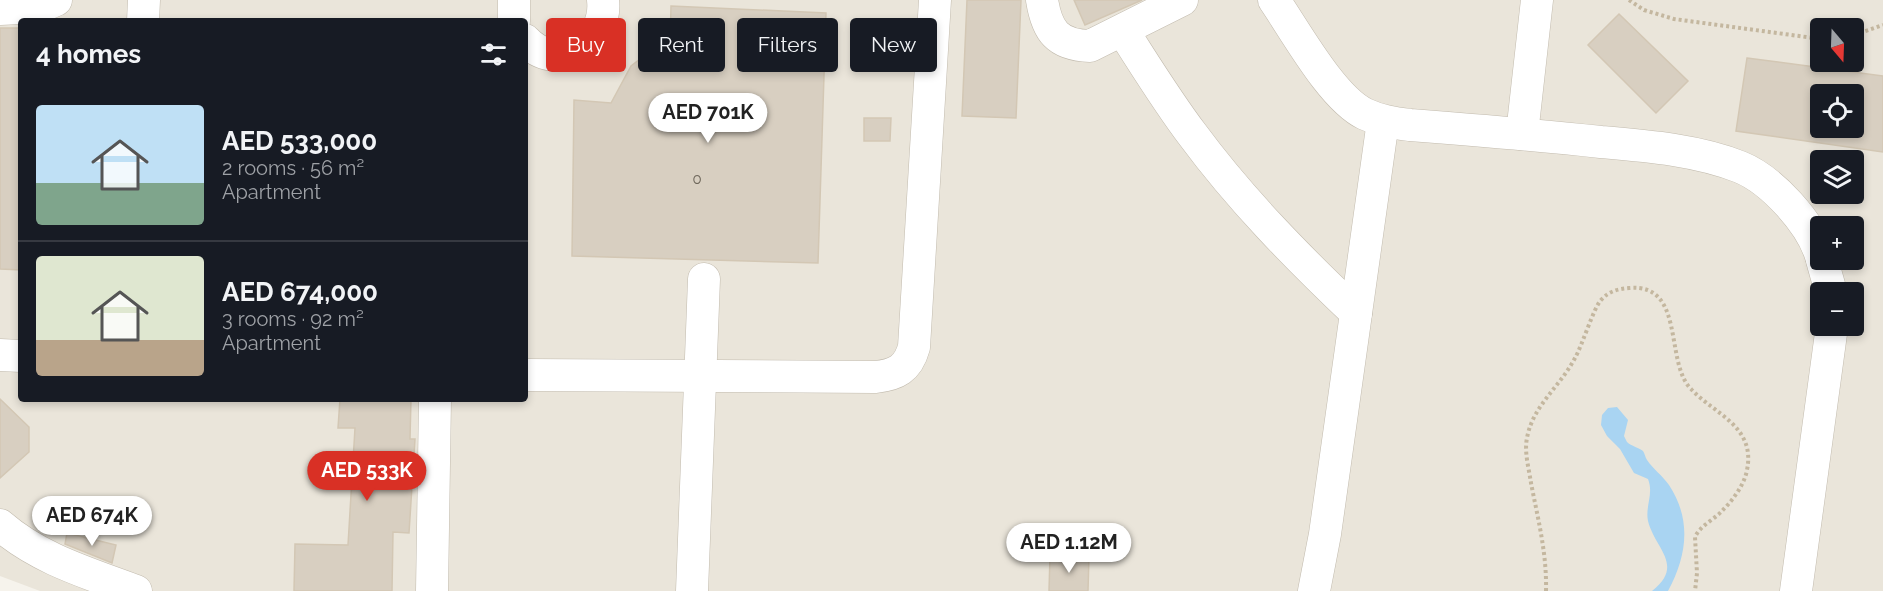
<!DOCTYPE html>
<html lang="en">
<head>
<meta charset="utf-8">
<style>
	body { margin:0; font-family:Raleway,sans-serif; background:#20242c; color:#f1f3f6; height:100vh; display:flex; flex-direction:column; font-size:22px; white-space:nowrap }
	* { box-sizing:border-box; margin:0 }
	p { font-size:20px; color:#9ea1a6 }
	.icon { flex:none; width:33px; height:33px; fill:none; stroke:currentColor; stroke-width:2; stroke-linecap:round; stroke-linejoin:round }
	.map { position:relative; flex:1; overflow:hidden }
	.sheet { position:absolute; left:18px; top:18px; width:510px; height:384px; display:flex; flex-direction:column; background:#171b24; border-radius:6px; box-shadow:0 3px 9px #0003 }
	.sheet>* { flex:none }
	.guide { position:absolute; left:546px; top:18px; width:570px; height:54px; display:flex; gap:12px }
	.needle { width:39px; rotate:161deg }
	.fabs { position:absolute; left:1810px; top:18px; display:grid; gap:12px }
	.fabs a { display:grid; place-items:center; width:54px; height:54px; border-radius:6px; background:#171b24; box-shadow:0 3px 9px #0003; font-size:30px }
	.price { position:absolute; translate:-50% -51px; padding:0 14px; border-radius:21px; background:#fff; color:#222; font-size:20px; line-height:39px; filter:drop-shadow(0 2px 3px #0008) }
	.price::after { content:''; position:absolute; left:50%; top:36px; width:18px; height:14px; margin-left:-9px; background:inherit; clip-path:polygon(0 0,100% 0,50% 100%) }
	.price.current { background:#d93025; color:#fff }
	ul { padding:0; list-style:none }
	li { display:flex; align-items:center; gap:18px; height:150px; padding:0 18px }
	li+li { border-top:2px solid #363941 }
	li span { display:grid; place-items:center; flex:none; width:168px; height:120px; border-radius:6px; color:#555 }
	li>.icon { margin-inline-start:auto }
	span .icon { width:72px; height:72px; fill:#fffc; stroke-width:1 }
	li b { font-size:26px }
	h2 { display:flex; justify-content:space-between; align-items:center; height:72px; padding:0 18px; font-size:26px }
	.pill { padding:0 21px; border-radius:6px; background:#171b24; box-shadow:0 3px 9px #0003; font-size:21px; line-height:54px }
	.pill.current { background:#d93025; color:#fff }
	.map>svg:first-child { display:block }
</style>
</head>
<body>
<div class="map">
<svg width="1883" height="591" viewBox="0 0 1883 591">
	<rect width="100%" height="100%" fill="#f6f3ec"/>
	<path fill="#eae5da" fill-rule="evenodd" d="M0,0H1883V591H40L0,576ZM21,21H525V399H21ZM1821,28H1854V62H1821ZM1821,94H1854V128H1821ZM1821,160H1854V194H1821ZM1821,226H1854V260H1821ZM1821,292H1854V326H1821Z"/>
	<path fill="#a9d4f2" d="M1617,407L1628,420L1624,436L1627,442C1631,446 1640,448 1643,451C1645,454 1645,457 1647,460C1653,469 1662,475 1669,485C1692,520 1687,556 1668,591H1652C1685,565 1655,549 1648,521C1645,506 1654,494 1648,479L1634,473L1620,449L1607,436L1601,425L1602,415L1608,408Z"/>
	<g fill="#d8cfc1" stroke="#d3c7b4" stroke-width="1.5" fill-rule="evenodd">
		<path d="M967,0H1021L1016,118L962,116Z"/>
		<path d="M1074,0H1142L1085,25Z"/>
		<path d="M671,6L826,13L818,263L572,256L574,100L611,103L631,66L644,56L670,48Z"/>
		<path d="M1619,14L1688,81L1656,113L1588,45Z"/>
		<path d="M0,28H21V270L0,269Z"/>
		<path d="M1747,58L1883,76V152L1736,131ZM1821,94H1854V128H1821Z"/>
		<path d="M864,118H891L890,141H864Z"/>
		<path d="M0,399L29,427V452L0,478Z"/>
		<path d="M340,399H411L410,439H415L409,533L393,532L392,591H294L295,544L348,545L355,428H338Z"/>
		<path d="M67,533L116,545L112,563L65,544Z"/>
		<path d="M1050,556H1089L1088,591H1049Z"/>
	</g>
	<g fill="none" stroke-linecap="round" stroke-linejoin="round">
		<g stroke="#c2bbae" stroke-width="33">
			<g id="minor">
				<path d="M514,0V21"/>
				<path d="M1042,0C1047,31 1057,45 1090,46L1182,0"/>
				<path d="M1274,0C1296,32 1332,98 1365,114C1380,121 1394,123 1410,125C1474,130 1537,135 1601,142C1647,146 1697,150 1740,167C1772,180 1811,223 1821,256"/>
				<path d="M0,9L40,7L56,0"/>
				<path d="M143,21L144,0"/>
				<path d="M1123,31C1145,65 1167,101 1192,134C1240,199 1297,257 1356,313"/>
				<path d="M525,40C557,75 608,44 603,0"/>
				<path d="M1522,134L1537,0"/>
				<path d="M1822,260L1831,292"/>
				<path d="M0,355L21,356"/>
				<path d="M525,375L875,377C896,375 908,369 914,347L935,0"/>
				<path d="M0,525C39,559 88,573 136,591"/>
				<path d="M432,591L435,399"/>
				<path d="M692,591L704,279"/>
				<path d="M1314,591L1325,534L1383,121"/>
				<path d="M1796,591L1832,326"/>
			</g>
		</g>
		<g stroke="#c4b79f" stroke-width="4" stroke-dasharray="3 3" stroke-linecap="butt">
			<path d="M1629,0L1644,10L1674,19L1821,39"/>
			<path d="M1854,35L1883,25"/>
			<path d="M1546,591C1547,554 1538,519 1531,483C1529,469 1524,452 1527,438C1533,405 1560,387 1575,358C1582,346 1594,307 1601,300C1609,291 1618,289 1629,288C1686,283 1664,362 1691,389C1714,414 1756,426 1747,470C1744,486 1732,501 1721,512C1713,520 1700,526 1695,537L1697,573L1695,591"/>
		</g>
		<use href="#minor" stroke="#fff" stroke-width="32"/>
	</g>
	<g text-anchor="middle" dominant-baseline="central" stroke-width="4.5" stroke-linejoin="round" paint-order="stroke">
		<g font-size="15" fill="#6e675b">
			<text x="697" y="179">0</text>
		</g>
	</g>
</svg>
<div class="fabs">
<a><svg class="needle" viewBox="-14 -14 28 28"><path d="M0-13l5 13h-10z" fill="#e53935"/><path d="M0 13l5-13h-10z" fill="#9ea1a6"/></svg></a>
<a><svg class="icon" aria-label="locate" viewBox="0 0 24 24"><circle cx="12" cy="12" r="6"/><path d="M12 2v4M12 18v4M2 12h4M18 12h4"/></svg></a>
<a><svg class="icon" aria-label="layers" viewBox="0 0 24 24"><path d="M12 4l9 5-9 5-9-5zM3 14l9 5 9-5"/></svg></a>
<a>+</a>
<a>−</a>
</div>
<b class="price" style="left:708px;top:144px">AED 701K</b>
<b class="price current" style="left:367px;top:502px">AED 533K</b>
<b class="price" style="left:92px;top:547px">AED 674K</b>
<b class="price" style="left:1069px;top:574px">AED 1.12M</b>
<div class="guide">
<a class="pill current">Buy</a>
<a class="pill">Rent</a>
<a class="pill">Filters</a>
<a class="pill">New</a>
</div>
<section class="sheet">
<h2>4 homes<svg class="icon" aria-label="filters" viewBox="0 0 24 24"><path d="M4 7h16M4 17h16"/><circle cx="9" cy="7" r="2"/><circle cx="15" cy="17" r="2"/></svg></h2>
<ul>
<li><span style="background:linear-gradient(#bfe0f5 65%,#7fa58c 0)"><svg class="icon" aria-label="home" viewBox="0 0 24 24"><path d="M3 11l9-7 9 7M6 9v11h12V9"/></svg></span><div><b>AED 533,000</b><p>2 rooms · 56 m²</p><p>Apartment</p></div></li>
<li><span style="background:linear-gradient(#dfe7d0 70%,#b9a48a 0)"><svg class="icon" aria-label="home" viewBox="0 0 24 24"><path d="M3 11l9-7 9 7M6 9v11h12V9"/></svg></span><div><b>AED 674,000</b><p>3 rooms · 92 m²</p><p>Apartment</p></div></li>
</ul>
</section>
</div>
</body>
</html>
